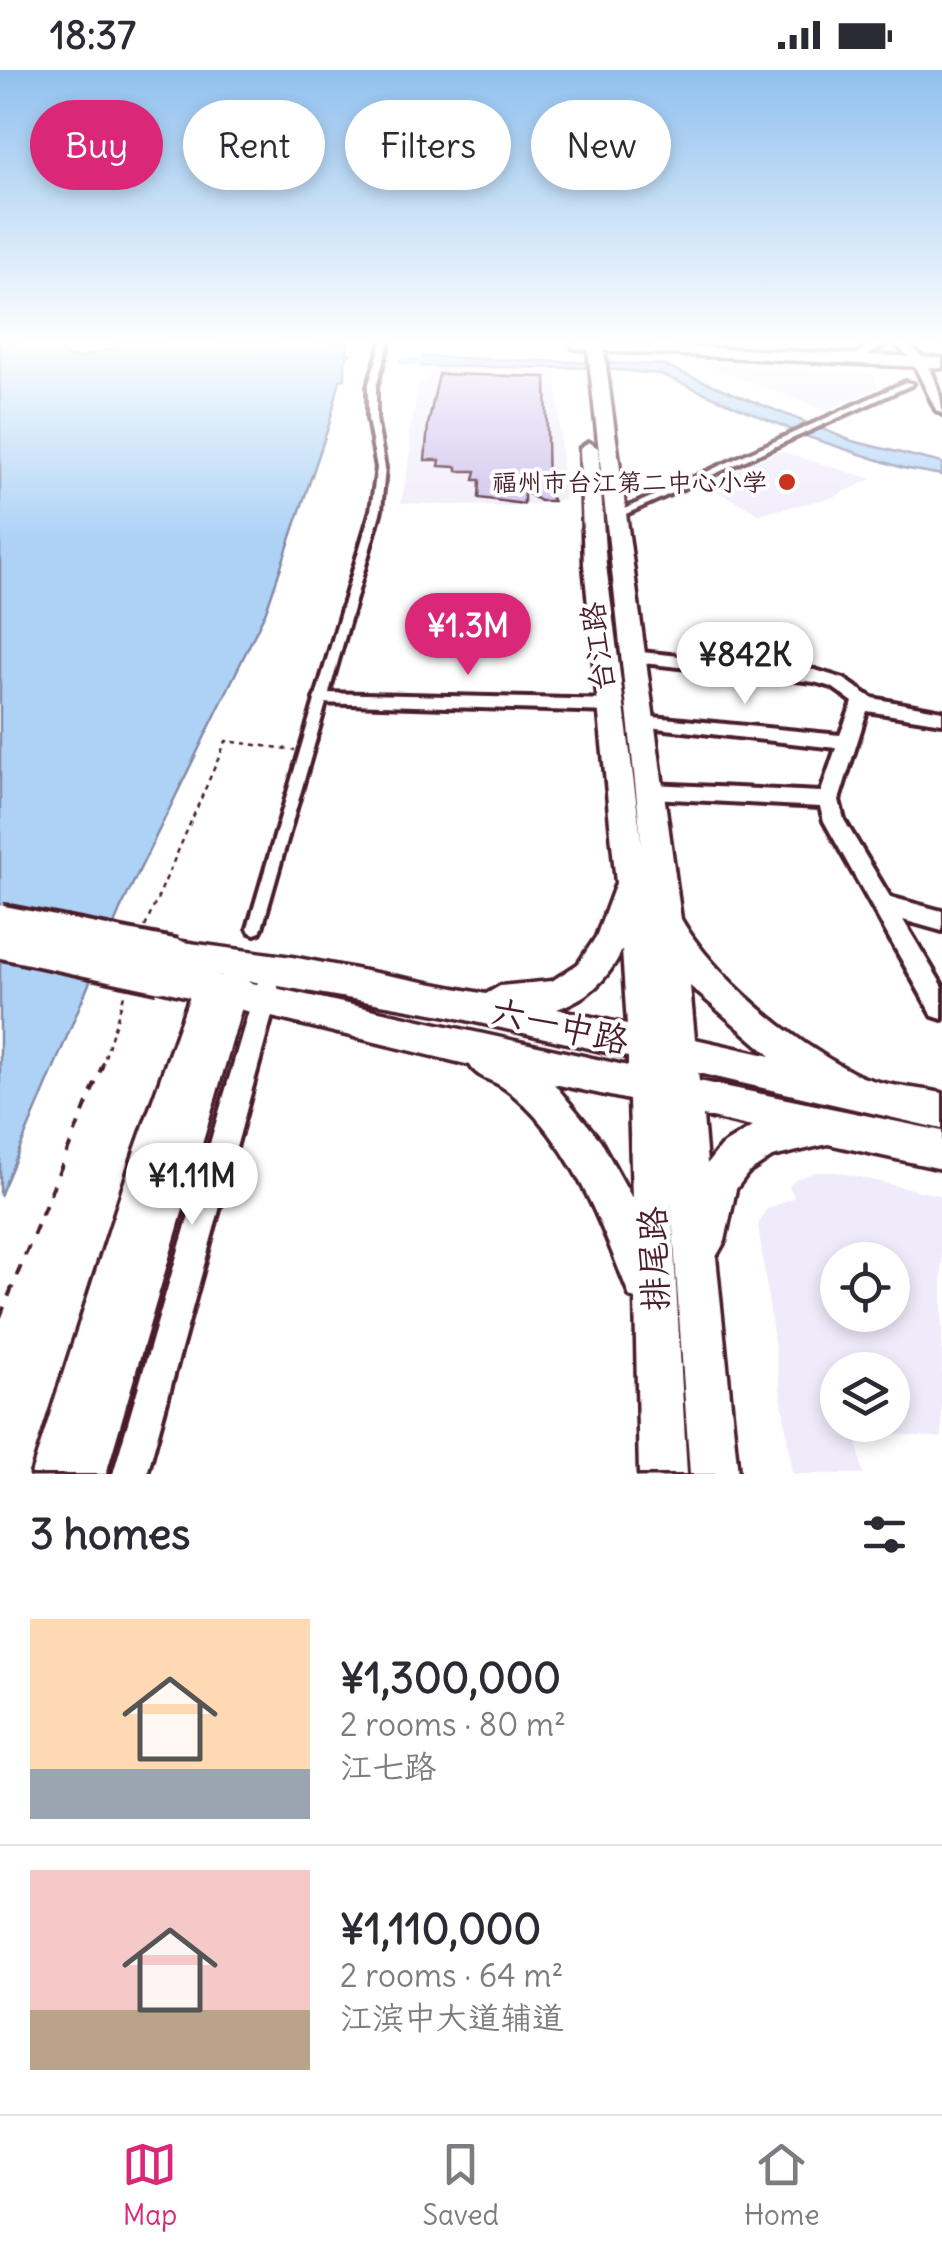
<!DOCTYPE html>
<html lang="en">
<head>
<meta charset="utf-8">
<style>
	body { margin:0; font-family:Delius,"LXGW WenKai TC",sans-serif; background:#f2f2f3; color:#2b2b33; height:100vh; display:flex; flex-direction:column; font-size:38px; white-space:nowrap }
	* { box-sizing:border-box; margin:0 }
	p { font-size:32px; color:#7c7c81 }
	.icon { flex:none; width:55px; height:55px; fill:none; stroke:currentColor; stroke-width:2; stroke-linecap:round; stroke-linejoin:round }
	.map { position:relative; height:1404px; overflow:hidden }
	.sheet { display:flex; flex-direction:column; background:#fff; flex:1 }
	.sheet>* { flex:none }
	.hud { position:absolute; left:30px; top:30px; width:882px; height:90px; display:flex; gap:20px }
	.buttons { position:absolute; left:820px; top:1172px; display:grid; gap:20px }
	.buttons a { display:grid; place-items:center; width:90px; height:90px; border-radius:50%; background:#fff; box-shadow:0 5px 15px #0003; font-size:50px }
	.price { position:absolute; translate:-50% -85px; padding:0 22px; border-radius:35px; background:#fff; color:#222; font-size:32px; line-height:65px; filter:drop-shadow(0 2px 5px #0008) }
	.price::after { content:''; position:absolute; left:50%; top:60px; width:30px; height:22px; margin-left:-15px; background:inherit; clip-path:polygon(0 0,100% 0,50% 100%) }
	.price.current { background:#db2777; color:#fff }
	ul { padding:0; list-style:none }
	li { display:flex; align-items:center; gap:30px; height:250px; padding:0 30px }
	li+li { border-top:2px solid #e1e1e2 }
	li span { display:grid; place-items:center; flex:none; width:280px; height:200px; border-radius:0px; color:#555 }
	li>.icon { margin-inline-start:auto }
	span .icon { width:120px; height:120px; fill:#fffc; stroke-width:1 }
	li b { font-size:42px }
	h2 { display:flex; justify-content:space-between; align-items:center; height:120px; padding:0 30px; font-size:42px }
	.chip { padding:0 35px; border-radius:45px; background:#fff; box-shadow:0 5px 15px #0003; font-size:35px; line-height:90px }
	.chip.current { background:#db2777; color:#fff }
	.status { display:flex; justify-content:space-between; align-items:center; height:70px; padding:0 50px; background:#fff; direction:ltr }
	.status svg { height:28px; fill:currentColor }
	.tab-bar { display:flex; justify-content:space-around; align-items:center; height:140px; border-top:2px solid #e1e1e2; background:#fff; font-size:28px; color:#7c7c81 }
	.tab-bar a { display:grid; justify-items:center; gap:5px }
	.tab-bar .current { color:#db2777 }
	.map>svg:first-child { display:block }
</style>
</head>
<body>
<div class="status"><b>18:37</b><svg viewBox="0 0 49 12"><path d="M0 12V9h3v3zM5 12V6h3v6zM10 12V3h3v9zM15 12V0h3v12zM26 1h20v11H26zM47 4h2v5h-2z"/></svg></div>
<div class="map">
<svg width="942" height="1404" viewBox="0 0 942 1404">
	<rect width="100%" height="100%" fill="#fff"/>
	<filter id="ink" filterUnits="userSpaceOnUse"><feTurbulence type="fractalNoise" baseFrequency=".01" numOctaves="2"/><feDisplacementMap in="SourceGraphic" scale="20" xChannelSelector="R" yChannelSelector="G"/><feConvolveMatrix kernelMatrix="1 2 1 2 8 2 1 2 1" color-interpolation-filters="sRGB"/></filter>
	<g filter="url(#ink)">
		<g fill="#f0ebfa" fill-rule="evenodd">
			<path d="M718,295L874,304L879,319L825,340L711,297Z"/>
			<path d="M473,297L556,298L564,430L511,437L401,433L411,381L409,364L420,313H426L431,299Z"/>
			<path d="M777,382H783L872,409L834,427L759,444L708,416L709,411Z"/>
			<path d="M815,1102H836L942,1126V1368L855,1360L863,1404H792L758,1155L766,1140L794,1127L789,1116L796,1109ZM838,1190H892V1245H838ZM838,1300H892V1355H838Z"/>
		</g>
		<g fill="#add2f6" stroke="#858aa5" stroke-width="2.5">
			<path d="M0,272H61L63,286L79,288L112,279L113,272H349L346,282L350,284L345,290V309L340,310L329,355L266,541L120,840L0,1126Z"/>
			<path d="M423,287L663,295L852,371L942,393V405L903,398L811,368L660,304L595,298L421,296Z"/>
		</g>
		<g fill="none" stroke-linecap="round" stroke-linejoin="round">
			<path fill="#add2f6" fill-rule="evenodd" d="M399,288H454L461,292L454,296L404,295L399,294Z"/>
		</g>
		<path fill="#ccbced" stroke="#4a1f2b" stroke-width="2.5" d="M439,304L546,307L548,424L553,431H540L524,421V434L479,428L480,410H474L476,401H457V397L439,396L440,390H425L428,355Z"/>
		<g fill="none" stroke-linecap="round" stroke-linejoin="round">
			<g stroke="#4a1f2b" stroke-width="8">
				<g id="pedestrian">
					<path d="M382,272H389L376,317V349L385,398L381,440L262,858L260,862L255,864L250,862L248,858L371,440L377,398L368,349V317Z"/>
					<path d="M906,312L913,314L617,448L614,449L609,446Z"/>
				</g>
			</g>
			<g stroke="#4a1f2b" stroke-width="8">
				<g id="tertiary">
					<path d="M874,272H888L861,290H853V286Z"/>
					<path d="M893,272C924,272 942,316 942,344L936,340L912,290Z"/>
					<path d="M631,581L815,600L844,609L872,628L942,641V653L867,641L839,730L844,750L890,827L942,841V861L903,850L942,915V949L933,946L824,751L820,737L651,728L641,721L651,714L821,722L836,678L639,656L630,650L632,645L840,665L853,632L832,617L814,612L625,591L622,587Z"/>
					<path d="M323,623L612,630L621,636L612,642L316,633L314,629L316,625Z"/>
					<path d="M267,909L276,912L279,920L147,1404H113L255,920L258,912Z"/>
				</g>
			</g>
			<g stroke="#4a1f2b" stroke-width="7">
				<path id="secondary" d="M236,893L247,897L251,906L106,1404H31L134,1083L193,917L197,908L208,904L220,910L225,897Z"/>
			</g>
			<g stroke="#4a1f2b" stroke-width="7">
				<path id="primary" d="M573,272L942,288V298L604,281L681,849C715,908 791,970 852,1002C876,1016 915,1017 942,1023V1059L698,1003L699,1011L942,1061V1099L828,1074L772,1087L748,1103L736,1119L725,1171L716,1187L738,1404H690L671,1129L687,1404H639L635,1229L630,1227C604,1162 583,1101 536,1047C526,1036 514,1024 501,1016C490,1009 476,1007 470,995L160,920L148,916L143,906L148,896L162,892L159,885L163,875L175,871L292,887L486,924L500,916L552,911L578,894L596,867L616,813L584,495L580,378L589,372L598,378L606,495L642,777L588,280L573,278ZM622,880L627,955L557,939C589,927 607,911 622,880ZM216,905L449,946L628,987V996ZM690,916L771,986L695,969ZM554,1014L629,1030L632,1128L600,1070ZM703,1046L752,1057L721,1076L707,1094Z"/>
			</g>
			<g stroke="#4a1f2b" stroke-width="2.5" stroke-dasharray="5 5" stroke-linecap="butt">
				<path d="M145,857L226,671L295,680"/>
				<path d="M102,997L125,922"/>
			</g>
			<path stroke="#4a1f2b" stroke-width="4" stroke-dasharray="11 11" stroke-linecap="butt" d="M0,1247L103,994"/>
			<use href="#pedestrian" fill="#fff" fill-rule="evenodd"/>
			<use href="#tertiary" fill="#fff" fill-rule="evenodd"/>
			<use href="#secondary" fill="#fff" fill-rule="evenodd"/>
			<use href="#primary" fill="#fff" fill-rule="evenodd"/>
			<g stroke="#4a1f2b" stroke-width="39" stroke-linecap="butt">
				<g id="primary-bridge">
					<path d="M0,851L175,885"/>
					<path d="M0,872L160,906"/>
				</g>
			</g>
			<use href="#primary-bridge" stroke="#fff" stroke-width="31"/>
		</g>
	</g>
	<linearGradient id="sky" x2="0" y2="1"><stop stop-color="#90c0ee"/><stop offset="0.58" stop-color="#fff"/><stop offset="1" stop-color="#fff" stop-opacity="0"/></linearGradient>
	<rect width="942" height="469" fill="url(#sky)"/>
	<circle fill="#c8321e" stroke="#fff" stroke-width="4" cx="787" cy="412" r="10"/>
	<g text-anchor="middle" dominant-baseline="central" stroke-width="8" stroke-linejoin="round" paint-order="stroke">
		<g font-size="25" fill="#4a1f2b" stroke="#fff" text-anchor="end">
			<text x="767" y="412">福州市台江第二中心小学</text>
		</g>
		<g font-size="30" fill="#4a1f2b" stroke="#fff">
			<text transform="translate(597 577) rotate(-97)">台江路</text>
		</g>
		<g font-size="35" fill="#4a1f2b" stroke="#fff">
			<text transform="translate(560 955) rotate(13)">六一中路</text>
			<text transform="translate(653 1189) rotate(-92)">排尾路</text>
		</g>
	</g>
</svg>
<div class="buttons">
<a><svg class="icon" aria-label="locate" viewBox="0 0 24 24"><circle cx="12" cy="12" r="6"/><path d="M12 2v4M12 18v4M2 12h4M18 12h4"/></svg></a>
<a><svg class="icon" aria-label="layers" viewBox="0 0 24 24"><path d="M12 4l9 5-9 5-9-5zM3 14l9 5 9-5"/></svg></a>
</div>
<b class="price current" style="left:468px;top:608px">¥1.3M</b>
<b class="price" style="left:745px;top:637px">¥842K</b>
<b class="price" style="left:192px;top:1158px">¥1.11M</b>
<div class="hud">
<a class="chip current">Buy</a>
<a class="chip">Rent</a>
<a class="chip">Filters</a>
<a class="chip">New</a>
</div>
</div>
<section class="sheet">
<h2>3 homes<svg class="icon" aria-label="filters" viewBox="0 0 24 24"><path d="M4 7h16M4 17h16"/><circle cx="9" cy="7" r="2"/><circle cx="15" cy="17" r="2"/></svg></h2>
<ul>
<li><span style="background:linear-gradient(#ffd9b3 75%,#9aa5b1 0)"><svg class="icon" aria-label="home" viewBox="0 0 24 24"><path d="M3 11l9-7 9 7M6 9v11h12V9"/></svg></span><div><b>¥1,300,000</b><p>2 rooms · 80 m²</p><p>江七路</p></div></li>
<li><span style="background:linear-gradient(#f6c9c9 70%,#b9a48a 0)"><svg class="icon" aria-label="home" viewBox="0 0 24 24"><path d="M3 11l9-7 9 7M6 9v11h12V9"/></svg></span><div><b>¥1,110,000</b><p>2 rooms · 64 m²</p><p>江滨中大道辅道</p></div></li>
</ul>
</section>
<nav class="tab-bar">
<a class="current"><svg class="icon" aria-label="map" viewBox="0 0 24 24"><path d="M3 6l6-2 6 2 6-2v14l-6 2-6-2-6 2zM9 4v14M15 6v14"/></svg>Map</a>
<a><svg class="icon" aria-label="saved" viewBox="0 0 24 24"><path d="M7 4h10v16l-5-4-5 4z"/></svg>Saved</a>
<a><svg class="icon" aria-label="home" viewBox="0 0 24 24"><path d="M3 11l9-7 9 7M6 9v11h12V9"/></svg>Home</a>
</nav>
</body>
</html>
